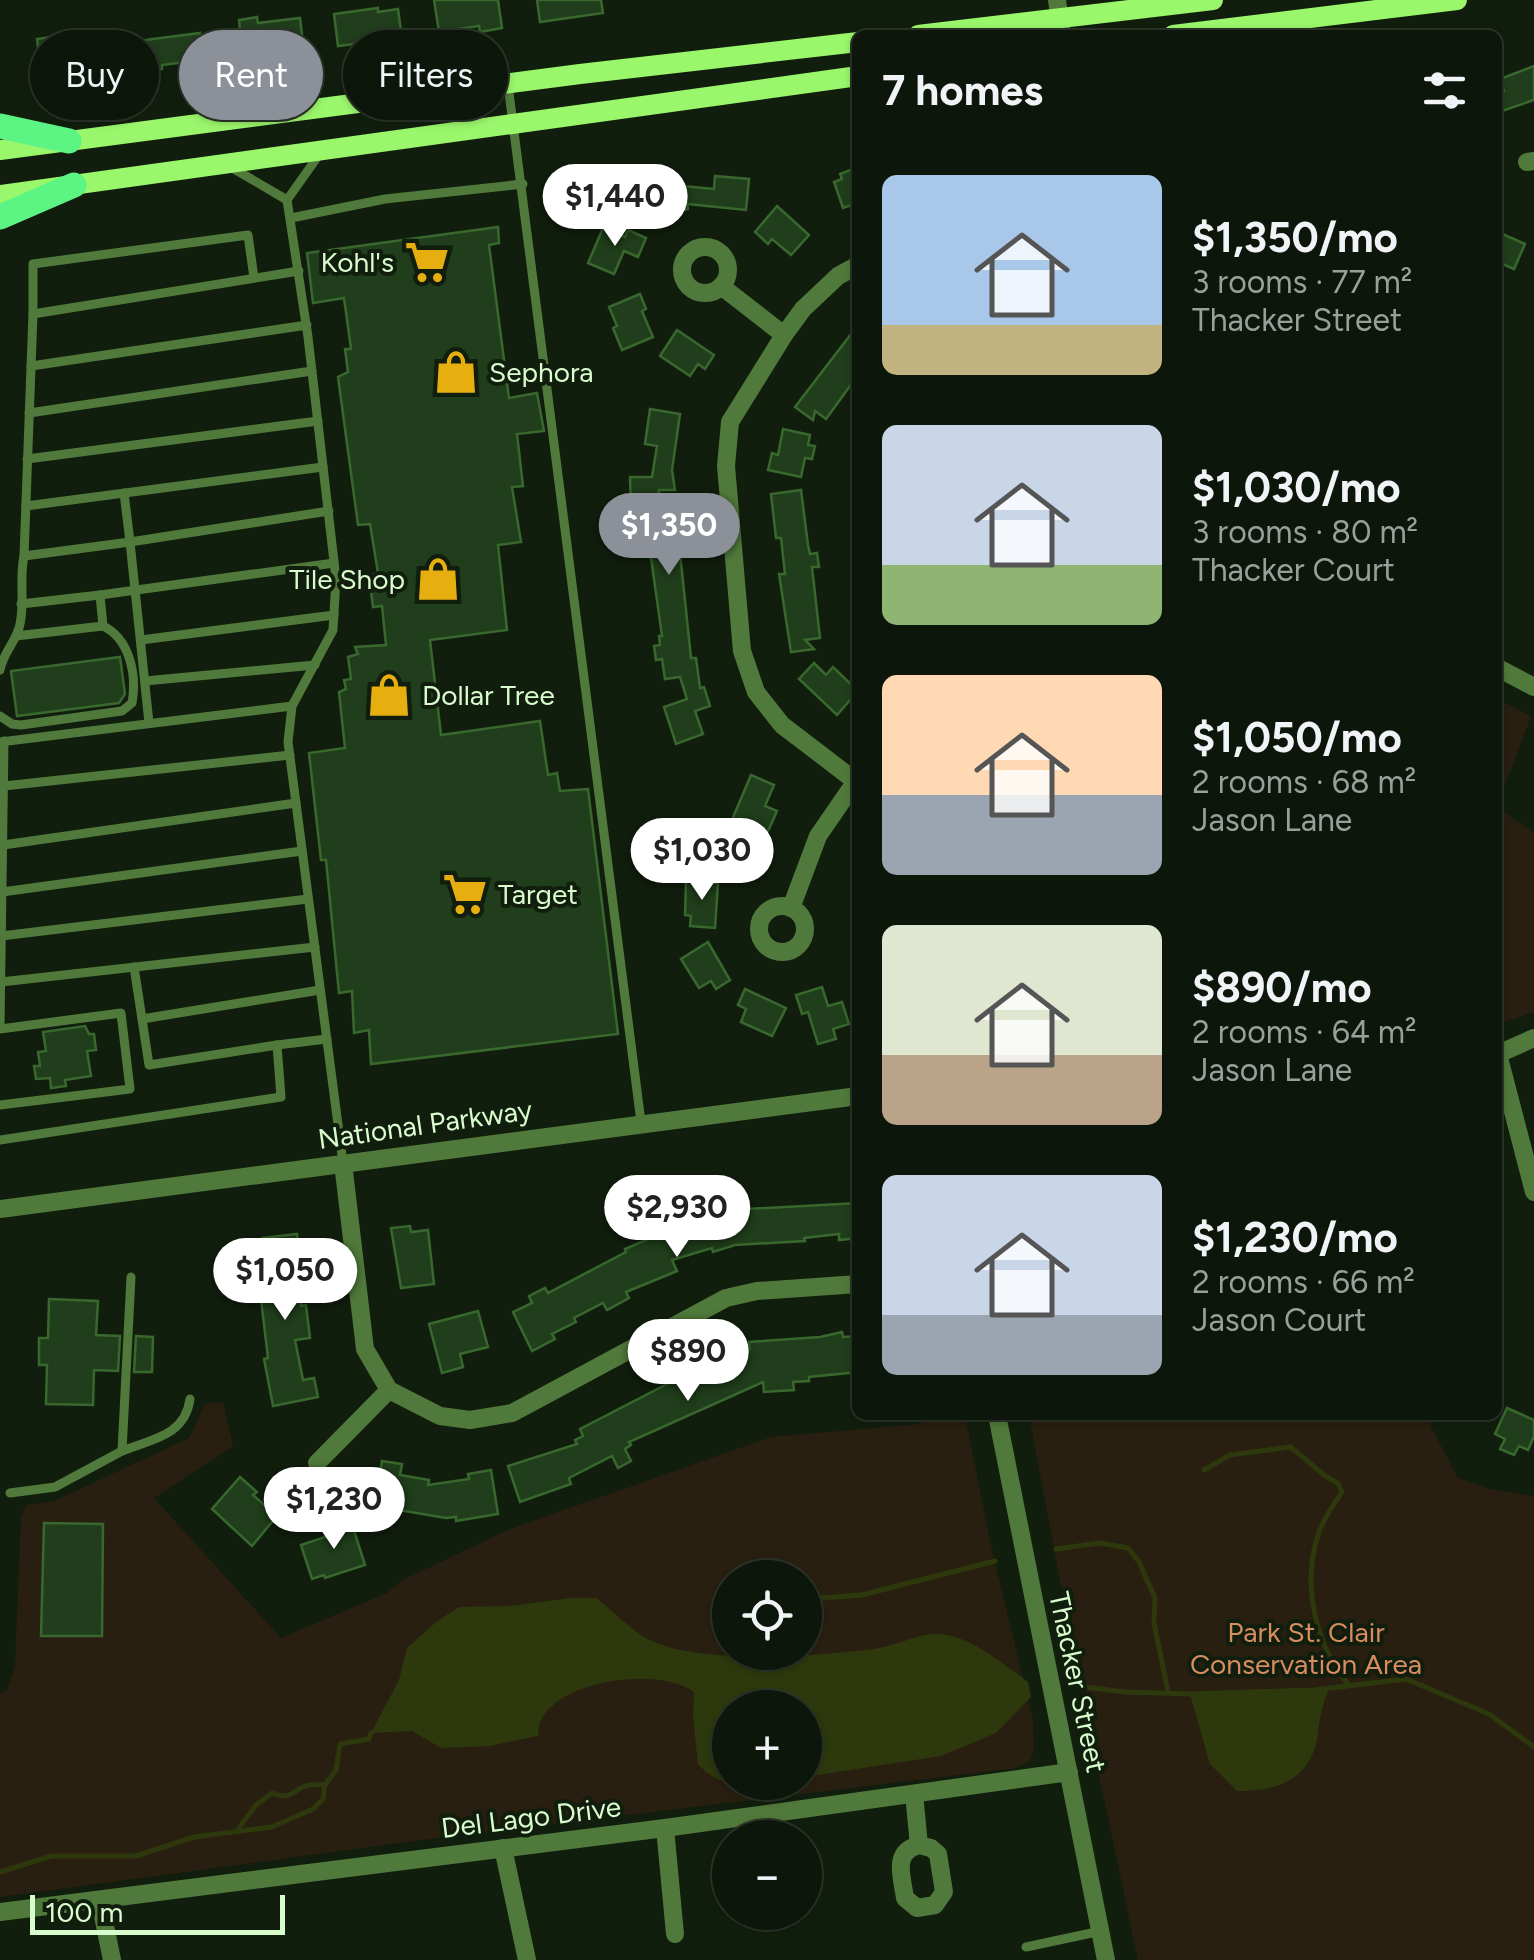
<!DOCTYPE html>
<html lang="en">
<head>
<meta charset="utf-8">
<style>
	body { margin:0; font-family:Figtree,sans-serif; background:#161f13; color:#f1f3f6; height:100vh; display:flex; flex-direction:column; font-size:38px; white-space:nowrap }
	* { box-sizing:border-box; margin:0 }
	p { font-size:32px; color:#9a9f9c }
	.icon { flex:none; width:55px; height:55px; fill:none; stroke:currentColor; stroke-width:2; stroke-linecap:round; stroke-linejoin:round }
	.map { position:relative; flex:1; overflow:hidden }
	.drawer { position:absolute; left:852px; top:30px; width:650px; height:1390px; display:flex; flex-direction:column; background:#0d160a; border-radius:15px; box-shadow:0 2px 8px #0004,0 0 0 2px #2d352b }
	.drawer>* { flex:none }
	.guide { position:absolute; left:30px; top:30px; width:672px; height:90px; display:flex; gap:20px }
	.buttons { position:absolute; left:712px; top:1560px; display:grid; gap:20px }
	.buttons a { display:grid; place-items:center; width:110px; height:110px; border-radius:50%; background:#0d160a; box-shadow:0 2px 8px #0004,0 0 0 2px #2d352b; font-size:50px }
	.scale { position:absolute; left:30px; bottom:25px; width:255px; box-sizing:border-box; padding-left:10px; border:5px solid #d9fcce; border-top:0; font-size:28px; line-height:35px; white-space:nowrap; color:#d9fcce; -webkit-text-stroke:8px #111e0d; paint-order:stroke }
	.price { position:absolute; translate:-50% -85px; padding:0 22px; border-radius:35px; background:#fff; color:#222; font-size:32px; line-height:65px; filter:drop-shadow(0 2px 5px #0008) }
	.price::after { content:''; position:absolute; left:50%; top:60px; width:30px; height:22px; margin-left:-15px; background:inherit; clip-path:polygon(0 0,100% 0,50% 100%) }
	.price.current { background:#8c9099; color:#fff }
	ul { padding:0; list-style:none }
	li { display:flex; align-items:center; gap:30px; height:250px; padding:0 30px }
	li span { display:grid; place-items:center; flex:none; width:280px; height:200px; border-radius:15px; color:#555 }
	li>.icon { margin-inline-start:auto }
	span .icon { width:120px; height:120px; fill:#fffc; stroke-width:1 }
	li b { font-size:42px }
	h2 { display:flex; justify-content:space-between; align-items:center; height:120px; padding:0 30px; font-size:42px }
	.pill { padding:0 35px; border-radius:45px; background:#0d160a; box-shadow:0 2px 8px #0004,0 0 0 2px #2d352b; font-size:35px; line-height:90px }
	.pill.current { background:#8c9099; color:#fff }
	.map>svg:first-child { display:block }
</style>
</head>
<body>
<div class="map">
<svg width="1534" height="1960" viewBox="0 0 1534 1960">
	<rect width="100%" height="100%" fill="#111e0d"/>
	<g fill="#281f11" fill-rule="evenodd">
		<path d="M1498,699L1531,716L1498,804Z"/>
		<path d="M1498,808L1534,833V1012L1498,1024Z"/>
		<path d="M223,1402L233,1446L154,1498L281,1638L387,1593L405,1579L510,1529L771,1437L920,1424L931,1415H965L991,1546L1033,1720L1034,1748L1030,1761L1016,1768L437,1838L0,1897V1694L7,1691L15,1666L21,1517L26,1505L54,1501L189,1438L205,1404ZM730,1578H805V1652H730ZM730,1708H805V1782H730Z"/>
		<path d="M1029,1415H1428L1432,1429L1458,1478L1490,1489L1534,1496V1960H1138L1075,1661Z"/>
	</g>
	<g fill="#2d390c">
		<path d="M570,1598H596C612,1610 627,1626 644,1637C692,1666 818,1656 873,1649C895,1647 920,1632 941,1634C973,1638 1002,1663 1028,1682L1031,1697L996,1733L941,1756L805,1777V1708H730V1782L762,1783C736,1786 716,1784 698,1764L693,1716L694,1692C661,1667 562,1678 541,1720C538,1725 539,1730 538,1736L489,1746L441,1748L412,1731L371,1733L399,1680L407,1648L436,1622L459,1607L511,1606Z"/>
		<path d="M1329,1689C1322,1705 1320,1717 1318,1734C1312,1779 1277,1792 1237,1791L1210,1764L1190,1694Z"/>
	</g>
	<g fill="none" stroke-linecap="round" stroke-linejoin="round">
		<g stroke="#2d390c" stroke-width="5">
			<path d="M1204,1470L1230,1455L1290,1447C1308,1459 1319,1475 1338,1483L1342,1492C1332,1507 1320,1524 1316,1542C1303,1589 1317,1649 1349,1685"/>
			<path d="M1056,1549L1100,1543L1128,1548L1139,1562L1155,1598L1154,1623L1168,1692"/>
			<path d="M805,1599L862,1595L995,1561"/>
			<path d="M1084,1687L1125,1692L1190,1694L1314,1690L1406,1679L1489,1714L1534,1747"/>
			<path d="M238,1829L256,1805L272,1793C293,1801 292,1789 309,1785C314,1784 320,1785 325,1785"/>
			<path d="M0,1872L51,1856H136L194,1837L272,1827L313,1809L323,1799L325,1785L336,1770L340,1744L369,1739L371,1733"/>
		</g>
	</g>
	<g fill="#203e1b" stroke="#38682e" stroke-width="2.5">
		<path d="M434,0H498L502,28L480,32L479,26L439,32Z"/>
		<path d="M537,0H601L603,13L540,22Z"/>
		<path d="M378,8V12L398,9L402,38L338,46L334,14Z"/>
		<path d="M257,17L258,23L300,18L304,51L282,54L281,49L237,54L234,31L240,30L239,20Z"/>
		<path d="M200,33L203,60L162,65V69L141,72L137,41Z"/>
		<path d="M73,34L74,39L95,36L97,57L76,60L77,67L41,72L37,39Z"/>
		<path d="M1534,66V100L1502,111L1498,94L1504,91L1500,79Z"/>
		<path d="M853,169L855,174L858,173V203L843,208L834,182L842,179L840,174Z"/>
		<path d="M715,176L749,179L746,210L687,204L688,209L645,221L637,190L671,181L672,188L682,186L714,189Z"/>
		<path d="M777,206L809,235L791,255L772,239L768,244L755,232Z"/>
		<path d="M498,227L499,243L489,245L509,398L537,393L544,431L517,434L523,486L512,487L521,542L498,545L507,630L430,640L441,735L540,721L548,775L557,773L560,791L588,789L618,1034L371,1064L369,1030L354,1033L352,991L339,993L326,860H321L309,753L345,748L339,692L346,689L344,680L351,679L348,657L358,654L355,647L386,645L382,606L373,607L369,576L378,573L370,524L358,525L338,377L348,372L345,349H351L344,298L313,303L307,253Z"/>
		<path d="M603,228L625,237L628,230L646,238L638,257L624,251L614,274L588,263Z"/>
		<path d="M1498,232L1525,244L1514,269L1498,262Z"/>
		<path d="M640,294L646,309L642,311L653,337L622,350L613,328L617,326L609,307Z"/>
		<path d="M858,325V375L826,419L815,411L813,420L795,407Z"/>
		<path d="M677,330L714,355L705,369L698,364L690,376L660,356Z"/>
		<path d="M650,409L680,414L672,470L675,490H659V527L677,524L691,658H696L700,688L704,687L710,706L695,711L703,734L676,744L664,707L687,699L680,677L665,679L662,659L656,660L654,646L660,645L659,636H662L645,515L631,516L630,477H652L657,446L645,444Z"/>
		<path d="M783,429L810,435L808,445L815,446L812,459L805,458L801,477L768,470L772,453L778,455Z"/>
		<path d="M801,490L808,545L810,554L817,553L819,567H812L820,638L805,640L814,649L791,652L779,574H785L781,538H776L771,494Z"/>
		<path d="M120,657L125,694L119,703L17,716L11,671Z"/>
		<path d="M814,663L826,675L833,667L858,691L837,715L799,679Z"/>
		<path d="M751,775L774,785L765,806L777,811L769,829L741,864L747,868L736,882L708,862L719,847L716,845L729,827Z"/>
		<path d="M686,881L718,883L715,928L690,926L691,916L685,915Z"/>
		<path d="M708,942L730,980L716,989L711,981L699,988L681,959Z"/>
		<path d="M822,987L828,1006L842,1002L849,1024L833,1029L836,1039L818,1044L808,1012L802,1014L796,995Z"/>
		<path d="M745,989L786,1008L772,1036L741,1022L746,1009L738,1005Z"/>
		<path d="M85,1026L89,1034H94L96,1050L87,1051L91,1076L65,1080L66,1086L51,1088L50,1078L36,1079L34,1066H40L38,1052L46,1051L43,1032Z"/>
		<path d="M858,1203V1238L839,1240V1234L804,1238L805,1241L735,1245L713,1252L712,1248L672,1260L677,1271L626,1292L629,1298L607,1310L603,1303L574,1318L576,1322L552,1334L555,1339L532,1351L513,1312L532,1303L529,1296L545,1288L548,1293L626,1252L625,1249L674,1228L673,1226L716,1212L718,1219L747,1209Z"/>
		<path d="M410,1226L411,1232L428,1230L434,1284L401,1288L391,1228Z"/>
		<path d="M297,1234L300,1257H295L301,1306L306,1305L310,1338L295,1340L303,1380L314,1378L318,1397L273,1406L264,1359L268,1358L261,1299L270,1298L262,1238Z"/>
		<path d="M49,1299L98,1301L96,1335L120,1336L118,1371L94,1370L93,1405L46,1404L47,1365H39V1338H48Z"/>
		<path d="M478,1311L488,1347L460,1354L463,1367L442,1373L429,1324Z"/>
		<path d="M842,1332L843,1337L858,1336V1372L809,1377V1381L793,1382L794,1390L764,1392L763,1382L629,1442L631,1445L625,1449L631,1461L618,1468L612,1456L569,1478L571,1484L520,1502L508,1466L577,1444L575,1440L583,1436L580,1429L733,1350L750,1349L749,1342L820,1337Z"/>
		<path d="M136,1336L153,1337L152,1372H134Z"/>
		<path d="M1507,1408L1534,1420V1436L1528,1450L1519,1446L1514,1455L1500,1449L1505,1439L1495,1434Z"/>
		<path d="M382,1461L402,1464L400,1475L429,1480L428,1485L469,1479L468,1474L491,1470L498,1514L456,1521V1517L446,1518L375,1506Z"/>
		<path d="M240,1477L257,1492L253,1495L277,1516L252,1546L212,1509Z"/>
		<path d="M351,1521L365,1565L325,1578L324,1575L312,1579L301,1545L328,1536L326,1529Z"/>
		<path d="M44,1523L103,1524L102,1636H41Z"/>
	</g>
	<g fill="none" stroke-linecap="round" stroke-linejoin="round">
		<g stroke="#507a3b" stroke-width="9">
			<path d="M508,85L641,1122"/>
			<path d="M321,152L287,200L308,337L336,579L333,630L292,706L288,742L343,1163"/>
			<path d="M229,166L287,200"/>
			<path d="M291,218L385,199L523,184"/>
			<path d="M33,314V264L248,235L254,278"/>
			<path d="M31,366L307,325"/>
			<path d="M29,413L312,371"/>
			<path d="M27,459L318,421"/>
			<path d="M124,493L130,542L24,556L33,314L299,271"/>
			<path d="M26,506L323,467"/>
			<path d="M21,604L100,595"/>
			<path d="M103,626L100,595L334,563"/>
			<path d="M141,640L334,615"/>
			<path d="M0,670C3,652 17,641 20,624C25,601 19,579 24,556"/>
			<path d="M145,681L315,665"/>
			<path d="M0,716L12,724L21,725L122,711L132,703C137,675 130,639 103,626L16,636"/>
			<path d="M149,723L130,542L329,511"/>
			<path d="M0,742L292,706"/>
			<path d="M4,786L290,755"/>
			<path d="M3,845L296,803"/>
			<path d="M2,892L302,851"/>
			<path d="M1,936L308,899"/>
			<path d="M134,967L142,1019L320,990"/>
			<path d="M1,982L315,947"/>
			<path d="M142,1019L149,1065L277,1045"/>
			<path d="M0,1026L4,741"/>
			<path d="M0,1029L121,1013L130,1089L0,1105"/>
			<path d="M0,1140L281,1097L277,1045L327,1039"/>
			<path d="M131,1277L122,1451C152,1439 185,1436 190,1399"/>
			<path d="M10,1493L55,1487L122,1451"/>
			<path d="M1026,1947L1101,1931"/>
		</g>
		<g stroke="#507a3b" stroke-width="18">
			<path d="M1057,0L1062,35"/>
			<path d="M1527,162L1534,161"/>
			<circle cx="705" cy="270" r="23"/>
			<path d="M858,265L838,276L803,309L784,335L730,422L726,466L742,651L756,692L782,725L858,783"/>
			<path d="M721,286L784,335"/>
			<path d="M1498,668L1534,687"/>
			<circle cx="782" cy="929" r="23"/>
			<path d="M791,908L818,836L858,778"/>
			<path d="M1498,1054L1534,1192"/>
			<path d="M1498,1054L1534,1038"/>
			<path d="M343,1163L365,1349L389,1390L440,1416L470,1420L512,1413L726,1298L757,1291L858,1284"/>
			<path d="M0,1209L858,1096"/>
			<path d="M997,1415L1106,1960"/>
			<path d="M317,1463L389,1390"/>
			<path d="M914,1794L919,1845C892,1852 902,1876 905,1898L917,1908L935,1905L944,1892L938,1854L931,1848L919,1845"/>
			<path d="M665,1828L675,1934"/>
			<path d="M503,1848L527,1960"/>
			<path d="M100,1901L112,1960"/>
			<path d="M0,1912L665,1828L1069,1772"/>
		</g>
		<g stroke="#9af66b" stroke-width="20">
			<path d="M918,35L1213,0"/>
			<path d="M1173,35L1457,0"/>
			<path d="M0,150L580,74L858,42"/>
			<path d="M0,195L858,76"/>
		</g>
		<g stroke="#5cf584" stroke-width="25">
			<path d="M0,126L69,141"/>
			<path d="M0,217L74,185"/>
		</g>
	</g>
	<defs>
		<g id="supermarket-bare" transform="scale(3.45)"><path d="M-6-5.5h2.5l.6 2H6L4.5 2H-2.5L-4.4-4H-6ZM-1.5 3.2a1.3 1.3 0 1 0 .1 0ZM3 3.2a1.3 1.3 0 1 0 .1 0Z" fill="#e7ae0f" stroke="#111e0d" stroke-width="2.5" paint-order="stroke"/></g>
		<g id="shop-bare" transform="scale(3.45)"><path d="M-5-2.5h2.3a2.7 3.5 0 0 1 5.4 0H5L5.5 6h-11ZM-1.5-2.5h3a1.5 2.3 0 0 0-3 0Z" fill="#e7ae0f" stroke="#111e0d" stroke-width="2.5" paint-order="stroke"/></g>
	</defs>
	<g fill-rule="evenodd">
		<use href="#supermarket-bare" x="427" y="262"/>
		<use href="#shop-bare" x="456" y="372"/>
		<use href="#shop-bare" x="438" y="579"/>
		<use href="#shop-bare" x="389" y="695"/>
		<use href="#supermarket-bare" x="465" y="894"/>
	</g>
	<g text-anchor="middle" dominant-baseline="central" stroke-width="8" stroke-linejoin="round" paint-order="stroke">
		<g font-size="28" fill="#d9fcce" stroke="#111e0d" text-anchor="start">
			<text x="394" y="262" text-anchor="end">Kohl's</text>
			<text x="489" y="372">Sephora</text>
			<text x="405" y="579" text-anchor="end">Tile Shop</text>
			<text x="422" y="695">Dollar Tree</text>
			<text x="498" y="894">Target</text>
		</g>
		<g font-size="28" fill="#d9fcce" stroke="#111e0d">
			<text transform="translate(425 1124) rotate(-8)">National Parkway</text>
			<text transform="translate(1078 1682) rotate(78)">Thacker Street</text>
			<text transform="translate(531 1817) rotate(-7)">Del Lago Drive</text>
		</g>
		<g font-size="28" fill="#d78d5f" stroke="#111e0d">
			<text x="1306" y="1632">Park St. Clair<tspan x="1306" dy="32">Conservation Area</tspan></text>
		</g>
	</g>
</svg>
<div class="buttons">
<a><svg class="icon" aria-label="locate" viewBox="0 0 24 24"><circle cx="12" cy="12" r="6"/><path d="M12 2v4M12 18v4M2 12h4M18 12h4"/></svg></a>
<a>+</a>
<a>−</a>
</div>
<div class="scale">100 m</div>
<b class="price" style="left:615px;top:249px">$1,440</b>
<b class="price current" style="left:669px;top:578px">$1,350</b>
<b class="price" style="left:702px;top:903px">$1,030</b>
<b class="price" style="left:677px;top:1260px">$2,930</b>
<b class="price" style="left:285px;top:1323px">$1,050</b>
<b class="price" style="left:688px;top:1404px">$890</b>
<b class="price" style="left:334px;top:1552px">$1,230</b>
<div class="guide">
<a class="pill">Buy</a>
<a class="pill current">Rent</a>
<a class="pill">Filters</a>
</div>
<section class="drawer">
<h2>7 homes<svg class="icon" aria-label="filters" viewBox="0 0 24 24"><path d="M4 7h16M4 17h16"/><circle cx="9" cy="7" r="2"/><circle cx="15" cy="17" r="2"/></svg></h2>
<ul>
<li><span style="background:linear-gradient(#a9c7e8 75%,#c2b280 0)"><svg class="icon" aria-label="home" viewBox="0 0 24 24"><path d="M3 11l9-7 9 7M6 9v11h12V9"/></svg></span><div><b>$1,350/mo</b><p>3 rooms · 77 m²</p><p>Thacker Street</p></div></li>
<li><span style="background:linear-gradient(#c9d6e8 70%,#8fb573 0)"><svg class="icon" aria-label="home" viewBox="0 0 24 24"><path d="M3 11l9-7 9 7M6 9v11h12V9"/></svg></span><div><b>$1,030/mo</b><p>3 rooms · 80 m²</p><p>Thacker Court</p></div></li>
<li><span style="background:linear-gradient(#ffd9b3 60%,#9aa5b1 0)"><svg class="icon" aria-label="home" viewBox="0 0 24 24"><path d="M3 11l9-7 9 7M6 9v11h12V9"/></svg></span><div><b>$1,050/mo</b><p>2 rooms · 68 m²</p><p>Jason Lane</p></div></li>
<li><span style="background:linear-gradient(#dfe7d0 65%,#b9a48a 0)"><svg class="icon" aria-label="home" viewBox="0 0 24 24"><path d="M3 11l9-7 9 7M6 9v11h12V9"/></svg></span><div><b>$890/mo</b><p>2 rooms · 64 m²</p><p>Jason Lane</p></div></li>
<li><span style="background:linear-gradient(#c9d6e8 70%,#9aa5b1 0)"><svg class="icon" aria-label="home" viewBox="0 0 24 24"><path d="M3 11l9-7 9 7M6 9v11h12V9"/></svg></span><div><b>$1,230/mo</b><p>2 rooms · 66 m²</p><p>Jason Court</p></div></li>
</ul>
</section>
</div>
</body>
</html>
